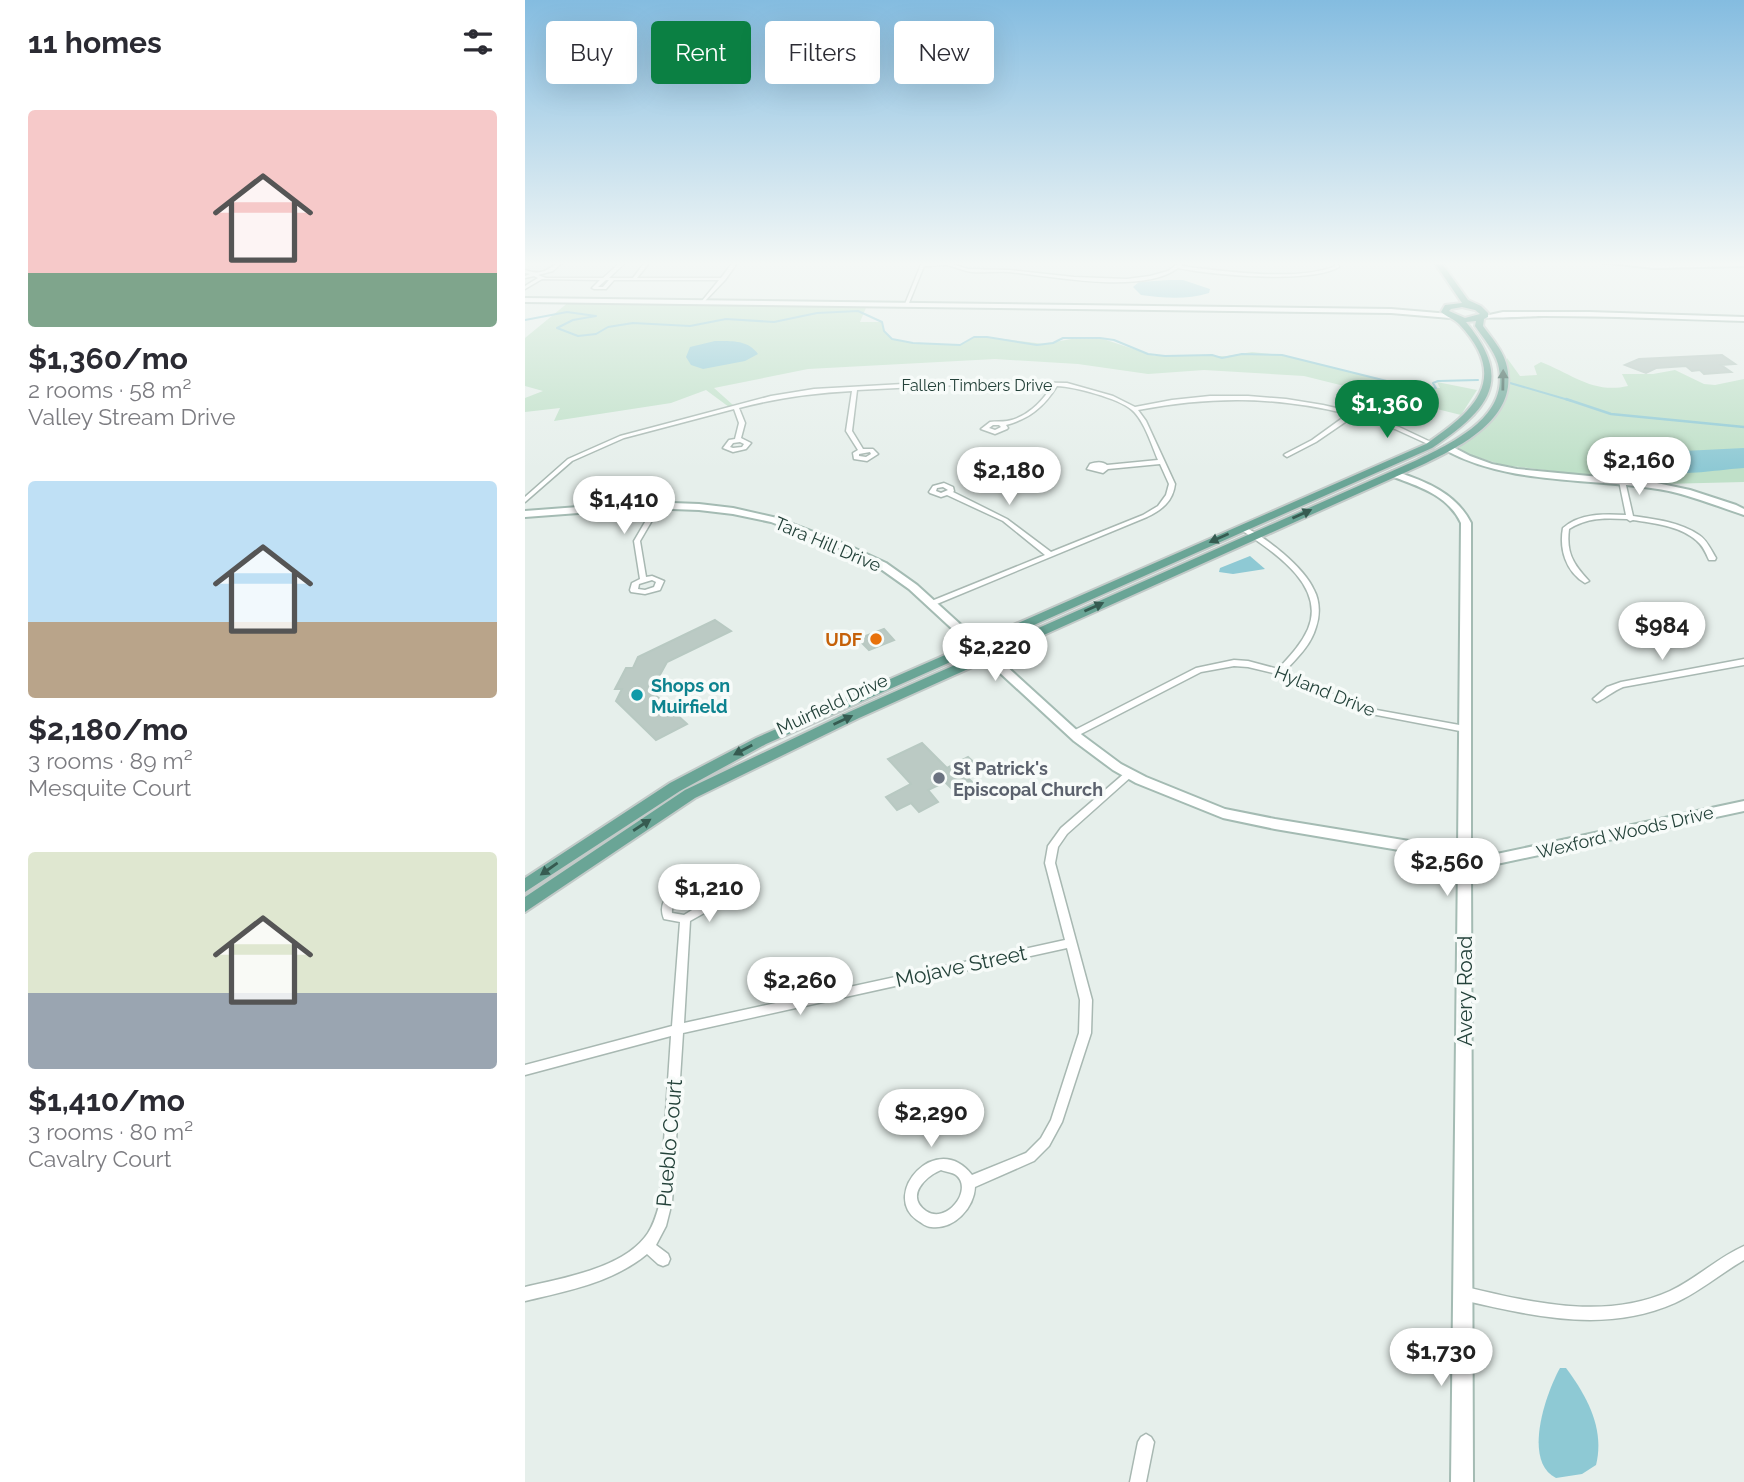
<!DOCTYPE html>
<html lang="en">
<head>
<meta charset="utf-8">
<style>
	body { margin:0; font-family:Raleway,sans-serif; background:#f2f2f3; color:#2b2b33; height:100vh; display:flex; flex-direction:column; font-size:26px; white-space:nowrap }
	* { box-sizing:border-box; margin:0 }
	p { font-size:23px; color:#7c7c81 }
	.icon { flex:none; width:38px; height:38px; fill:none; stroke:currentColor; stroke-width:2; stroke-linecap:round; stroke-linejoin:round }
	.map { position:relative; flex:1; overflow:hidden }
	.panel { display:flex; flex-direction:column; background:#fff; width:525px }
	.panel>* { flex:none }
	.top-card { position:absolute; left:21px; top:21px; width:665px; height:63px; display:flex; gap:14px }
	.price { position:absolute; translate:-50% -60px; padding:0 16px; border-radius:24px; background:#fff; color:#222; font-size:23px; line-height:46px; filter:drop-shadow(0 2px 4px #0008) }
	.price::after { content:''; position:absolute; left:50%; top:42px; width:21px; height:16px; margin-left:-10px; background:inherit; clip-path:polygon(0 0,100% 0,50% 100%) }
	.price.active { background:#0b8043; color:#fff }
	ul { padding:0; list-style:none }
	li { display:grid; align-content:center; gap:14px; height:371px; padding:0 28px }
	li span { display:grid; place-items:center; height:217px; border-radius:7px; color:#555 }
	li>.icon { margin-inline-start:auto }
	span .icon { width:126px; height:126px; fill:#fffc; stroke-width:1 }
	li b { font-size:30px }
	h2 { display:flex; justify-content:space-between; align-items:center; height:84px; padding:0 28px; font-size:30px }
	.pill { padding:0 24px; border-radius:7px; background:#fff; box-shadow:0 7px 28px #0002; font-size:24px; line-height:63px }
	.pill.active { background:#0b8043; color:#fff }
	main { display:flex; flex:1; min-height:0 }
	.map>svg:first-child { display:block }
</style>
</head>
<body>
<main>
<section class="panel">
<h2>11 homes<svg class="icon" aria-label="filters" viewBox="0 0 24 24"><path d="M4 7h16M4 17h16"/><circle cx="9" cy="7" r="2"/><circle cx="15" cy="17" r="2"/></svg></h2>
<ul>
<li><span style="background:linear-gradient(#f6c9c9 75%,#7fa58c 0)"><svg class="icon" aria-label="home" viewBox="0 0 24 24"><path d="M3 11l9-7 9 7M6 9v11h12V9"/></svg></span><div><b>$1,360/mo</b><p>2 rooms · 58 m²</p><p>Valley Stream Drive</p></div></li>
<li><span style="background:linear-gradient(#bfe0f5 65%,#b9a48a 0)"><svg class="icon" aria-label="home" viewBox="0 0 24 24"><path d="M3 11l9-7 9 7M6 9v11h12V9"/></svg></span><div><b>$2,180/mo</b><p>3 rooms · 89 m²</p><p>Mesquite Court</p></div></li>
<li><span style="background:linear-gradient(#dfe7d0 65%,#9aa5b1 0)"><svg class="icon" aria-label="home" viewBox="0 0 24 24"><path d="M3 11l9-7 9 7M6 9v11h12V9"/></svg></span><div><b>$1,410/mo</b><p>3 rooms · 80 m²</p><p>Cavalry Court</p></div></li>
</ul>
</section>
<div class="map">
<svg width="1219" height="1482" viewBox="0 0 1219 1482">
	<rect width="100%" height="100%" fill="#e6efeb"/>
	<g fill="#bfe0c8">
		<path d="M45,301L343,303L335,322H357L359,331L367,339L388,343L435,345L449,337H462L519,344L557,337L575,338L630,356H702L727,352L761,356L885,387L915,388L912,382L952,390L936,415L779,376L679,370L623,374L553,364L470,359L283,369L189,388L208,405L204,407L181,390L146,403L29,421L35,408L0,412V398L18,391L0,386V338Z"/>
		<path d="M982,358L995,376L1012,375L1009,366L1016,362C1047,374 1068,394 1103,386L1097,374H1128L1150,370L1179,384L1190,385L1219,379V482L1138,484L978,465L936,452L934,446C956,431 979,414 983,386C985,376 980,366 982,358Z"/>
	</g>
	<g fill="#8ec9d4">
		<path d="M644,280H658L685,289L684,293C661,300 639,298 616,295L608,287L614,282Z"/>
		<path d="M190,341C208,341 223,340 233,354L220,361L178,369L166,365L161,357L165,347Z"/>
		<path d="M1219,448V468C1192,469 1119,485 1106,456L1119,454L1148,459L1158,451Z"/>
		<path d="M725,556L740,569L708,574L694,572L695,568Z"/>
		<path d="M1035,1368H1041C1062,1396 1080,1429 1071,1465L1057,1474L1031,1478C997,1461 1021,1393 1035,1368Z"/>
	</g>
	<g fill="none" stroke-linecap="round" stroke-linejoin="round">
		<g stroke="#8ec9d4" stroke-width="2">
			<path d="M0,320L42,312L71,316L48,320L32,328L53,336L71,334L83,327L108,323L165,326L201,319L249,322L292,313L333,311L357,322L359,331L367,339L388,343L435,345L449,337H462L512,345L528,343L538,338H575L589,340L623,354L640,356L687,355L697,358L717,354L757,355L898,390L911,388L908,383L913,381L953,380"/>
			<path d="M985,383L1047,401"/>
		</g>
		<path stroke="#8ec9d4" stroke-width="2.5" d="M1041,399L1086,414L1219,427"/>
	</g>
	<g fill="#bbcac4" stroke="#b8c9c2" stroke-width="2">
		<path d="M1197,355L1210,364L1196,365L1206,372L1179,374L1175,370L1167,371L1161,366L1131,368L1121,373L1100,365L1114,359Z"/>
		<path d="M190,620L206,631L142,662L126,691L162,724L131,740L91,701L97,689H90L101,668H108L113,657Z"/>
		<path d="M359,629L369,640L344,650L333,639Z"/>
		<path d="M397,743L422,768L443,757L455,768L441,776L451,786L436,794L434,791L431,793L420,782L403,790L413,802L394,812L386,803L372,810L361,797L386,784L363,759Z"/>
	</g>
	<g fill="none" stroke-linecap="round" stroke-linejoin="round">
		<g stroke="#a8b8b2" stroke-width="3">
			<g id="street">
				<path d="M33,262H38L28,271L13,275L21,278H78L96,262H101L84,278H108L120,262H125L112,278H196L208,262H213L200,280L179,302L177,301L194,280H89L81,289H69L67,288L75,280L17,279L0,289V286L13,278L9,276L0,278V276L5,274L0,273V270C14,275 21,272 33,262ZM81,280H84L78,287H73Z"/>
				<path d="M397,262H401V264L425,262L430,265L443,269L485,270L549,277L602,279L625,276L643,271L655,262H660L656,266C695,271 774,282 810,266L809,262H813L814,267C785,284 688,275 653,268C617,295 528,276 484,272C472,271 459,273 447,272C438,271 429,266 421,265C414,265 406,266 399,266L384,303L380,304Z"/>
				<path d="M432,381L542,383L588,396L610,407L647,400L685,396H723L761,399L798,405L837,414L874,427L910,444L905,445L870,429L829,416L791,442L762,457L759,455L760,454L787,440L823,414C750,396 686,396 613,410L621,421L650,484C648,501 637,510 622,517L407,606L403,604L404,602L520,555L478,521L422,495L416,497L405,493L404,492L408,486L419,483L428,487L429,491L428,492L482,519L526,552L618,515L633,506L641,495L644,484L635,464L583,469L578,473L562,469L565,464C571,462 577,461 582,465L633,460C627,446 619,420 607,410C593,398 550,387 532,386C519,407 504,419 481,425L483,428L482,429L470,434L456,429L465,422C470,421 477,422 482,421C501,418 517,402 527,386L432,385L332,390L327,431L338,449H348L353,454L342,461L329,459L328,453L333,450L321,431L327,391C288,393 252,398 214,408L220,423L216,438L226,443L221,449L208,452L198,448L204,440L210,439L214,423L209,409L99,438L47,461L0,502V497L43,459L95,436L246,396L289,389ZM468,425H474L476,427L470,430L464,428ZM215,442L219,444L217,447L208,448L205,447L208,443ZM345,452L346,454L341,457L334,456V454ZM418,487L423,490L416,493L411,491L412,488Z"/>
				<path d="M1097,479L1100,481L1108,516C1129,519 1155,522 1174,535C1182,540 1186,550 1191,558L1190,560H1184C1181,553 1178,546 1172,541C1156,526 1128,523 1108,520L1105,521L1102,519C1080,518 1063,517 1044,529C1041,553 1048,564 1064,581L1060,583C1041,572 1034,549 1038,528C1055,513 1079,514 1101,515L1094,481Z"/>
				<path d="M133,503L136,505L115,541L121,577L127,576L139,581L135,590L120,594L106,592L105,590L107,583L115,579L109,541L130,505ZM127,580L131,582L129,587L120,590L113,589L114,584Z"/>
				<path d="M717,526C740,536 779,567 789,590C795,601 795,616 791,627C786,645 772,658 760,671L790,687L846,709L940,726L943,727L944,729L943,731L940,732L841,713L784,691L752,674L723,667L709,666L676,672L552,736H546L545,734L546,732L671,668L709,660L723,661L753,669C764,657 776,645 783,629C802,584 745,550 715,529L714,528Z"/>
				<path d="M1219,659V665L1098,687C1088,691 1081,698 1072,702L1068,699L1082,687L1096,682Z"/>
				<path d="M604,771L607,772L609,774L607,776L542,834L533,847L530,863L567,1000L566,1033L537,1122L524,1146L509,1161L450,1187C449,1208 429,1230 406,1227C401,1227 397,1223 392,1220C355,1194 412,1129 447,1175L501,1153L516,1138L526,1120L554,1033L555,1000L542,948L158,1033L147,1202L141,1226L131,1245L143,1254L145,1259L143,1264L138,1266L133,1264L122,1254C87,1283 42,1291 0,1301V1287C38,1278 100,1268 123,1233C129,1224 132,1213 135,1202L146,1036L0,1075V1065L147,1026L155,922L139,919C133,904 141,894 155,889C158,888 164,886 166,886C171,887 178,890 183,892L184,895L181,912L165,921L159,1023L540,940L520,863L523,846L536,828L601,772ZM166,894L174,897L172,907L159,915L147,913C146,901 155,896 166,894ZM416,1170C421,1172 427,1172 431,1175C449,1189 422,1225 401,1211C380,1196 400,1177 416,1170Z"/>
				<path d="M1219,1246V1260C1195,1274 1174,1292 1150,1303C1081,1334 1007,1316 937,1300L932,1298L930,1293L932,1288L937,1286C1004,1302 1079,1321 1145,1291C1171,1279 1192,1258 1219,1246Z"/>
				<path d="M621,1434L626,1437L629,1442L621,1482H605L613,1442L616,1437Z"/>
			</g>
		</g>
		<g stroke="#a4bbb3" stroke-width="4">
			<g id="secondary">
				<path d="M1075,262L1129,264L1219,262V266L1129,268Z"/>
				<path d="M0,298L866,309L925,314L928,316L925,318L866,313L0,302Z"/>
				<path d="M978,312H1064L1219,317V321C1152,319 1085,316 1019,316C1007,316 960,319 955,317Z"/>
				<path d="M920,446H926L945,456L967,464L992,469L1127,482L1165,490L1211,505L1219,509V515C1188,505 1159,492 1126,488C1057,478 983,484 920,450Z"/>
				<path d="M869,471C900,481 931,493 946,523V851L967,855L1219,801V811L967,865L946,862L948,1482H926L933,860L750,829L698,818L611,783L588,770L549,741L384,589L353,567L314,548L246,522L208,514L174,510L120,508L0,517V511L120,502L174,504L208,508L252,518L320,544L361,563L392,585L557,735L596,764L621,777L700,809L750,819L933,849L936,523C923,495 893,486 866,476V472Z"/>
			</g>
		</g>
		<g stroke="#c2cac8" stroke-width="4">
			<path id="primary" d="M909,262H916L943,300L956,306L963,313V317L959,319L958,326C966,337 977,349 981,363C996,416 938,445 899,464L334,718L170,798L0,912V897L160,790L324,712L892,460C930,441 986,416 973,364C969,350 958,338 950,326L951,321L941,322C991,382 961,411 907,448L241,744L155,791L0,892V878L145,783L231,738L901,444C949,411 986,379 934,324C929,319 922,317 916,312L920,305L937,303ZM937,307L950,310L955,314L940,318L924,311L926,309Z"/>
		</g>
		<use href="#street" fill="#fff" fill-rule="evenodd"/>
		<use href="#secondary" fill="#fff" fill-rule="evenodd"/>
		<use href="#primary" fill="#6aa596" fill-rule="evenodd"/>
	</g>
	<defs><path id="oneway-solid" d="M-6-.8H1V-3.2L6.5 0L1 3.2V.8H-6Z" transform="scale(1.75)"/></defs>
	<g fill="#365b51">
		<use href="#oneway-solid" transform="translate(978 380) rotate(-89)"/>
		<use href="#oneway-solid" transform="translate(777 514) rotate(-24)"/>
		<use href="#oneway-solid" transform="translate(694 538) rotate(156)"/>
		<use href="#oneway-solid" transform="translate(569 607) rotate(-24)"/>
		<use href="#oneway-solid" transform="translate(318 720) rotate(-25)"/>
		<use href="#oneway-solid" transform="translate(218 750) rotate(152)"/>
		<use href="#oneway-solid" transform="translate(117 825) rotate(-33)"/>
		<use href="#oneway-solid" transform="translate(24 869) rotate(145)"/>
	</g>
	<linearGradient id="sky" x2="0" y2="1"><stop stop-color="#84bce0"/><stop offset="0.56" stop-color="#f4f8f6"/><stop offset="1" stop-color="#f4f8f6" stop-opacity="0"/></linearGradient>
	<rect width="1219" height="470" fill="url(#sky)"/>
	<circle fill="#e8710a" stroke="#f7fbf9" stroke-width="2.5" cx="351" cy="639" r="7"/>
	<circle fill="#0f9aa8" stroke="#f7fbf9" stroke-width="2.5" cx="112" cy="695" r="7"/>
	<circle fill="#6b7280" stroke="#f7fbf9" stroke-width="2.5" cx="414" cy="778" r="7"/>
	<g text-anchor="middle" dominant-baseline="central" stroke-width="7" stroke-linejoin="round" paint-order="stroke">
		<g font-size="16" fill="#24423a" stroke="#f7fbf9">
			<text x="452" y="385">Fallen Timbers Drive</text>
		</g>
		<g font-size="18" fill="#24423a" stroke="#f7fbf9">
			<text transform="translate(303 544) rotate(23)">Tara Hill Drive</text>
			<text transform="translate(800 691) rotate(22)">Hyland Drive</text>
			<text transform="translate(307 704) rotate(-25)">Muirfield Drive</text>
			<text transform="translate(1100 832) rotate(-13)">Wexford Woods Drive</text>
		</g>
		<g font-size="18" font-weight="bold" fill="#c56008" stroke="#f7fbf9" text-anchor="end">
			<text x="337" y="639">UDF</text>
		</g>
		<g font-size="18" font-weight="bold" fill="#0d838f" stroke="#f7fbf9" text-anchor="start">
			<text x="126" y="685">Shops on<tspan x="126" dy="21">Muirfield</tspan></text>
		</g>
		<g font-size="18" font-weight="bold" fill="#5b616d" stroke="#f7fbf9" text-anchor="start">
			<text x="428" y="768">St Patrick's<tspan x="428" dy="21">Episcopal Church</tspan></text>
		</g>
		<g font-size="21" fill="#24423a" stroke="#f7fbf9">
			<text transform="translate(436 966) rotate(-12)">Mojave Street</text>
			<text transform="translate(939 991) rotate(-90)">Avery Road</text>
			<text transform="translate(144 1143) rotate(-85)">Pueblo Court</text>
		</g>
	</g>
</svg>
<b class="price active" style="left:862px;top:440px">$1,360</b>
<b class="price" style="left:1114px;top:497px">$2,160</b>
<b class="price" style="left:484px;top:507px">$2,180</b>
<b class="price" style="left:99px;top:536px">$1,410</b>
<b class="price" style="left:1137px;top:662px">$984</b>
<b class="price" style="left:470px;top:683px">$2,220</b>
<b class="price" style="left:922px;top:898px">$2,560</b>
<b class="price" style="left:184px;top:924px">$1,210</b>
<b class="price" style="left:275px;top:1017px">$2,260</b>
<b class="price" style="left:406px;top:1149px">$2,290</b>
<b class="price" style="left:916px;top:1388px">$1,730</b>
<div class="top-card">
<a class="pill">Buy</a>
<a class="pill active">Rent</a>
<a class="pill">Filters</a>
<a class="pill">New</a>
</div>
</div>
</main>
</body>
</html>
